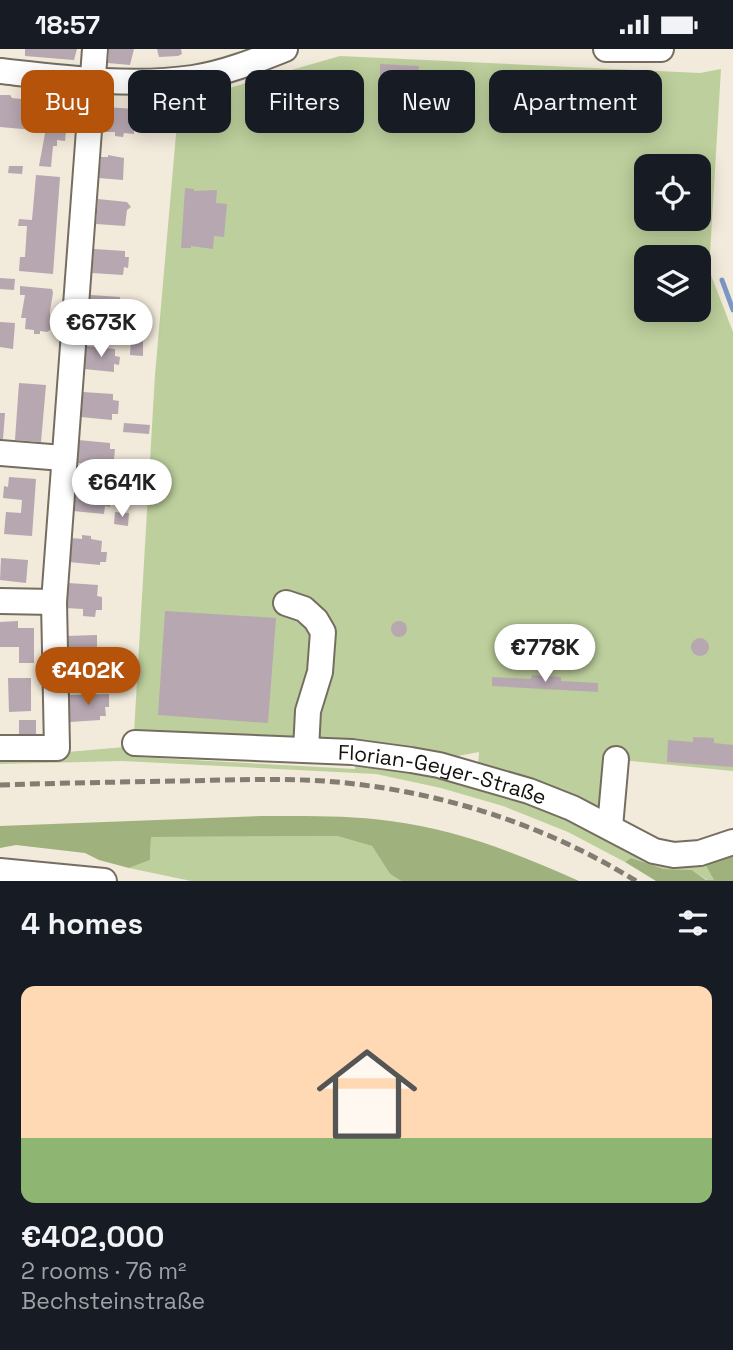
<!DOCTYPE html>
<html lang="en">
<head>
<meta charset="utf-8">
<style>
	body { margin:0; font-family:"Space Grotesk",sans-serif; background:#242831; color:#f1f3f6; height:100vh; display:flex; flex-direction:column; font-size:26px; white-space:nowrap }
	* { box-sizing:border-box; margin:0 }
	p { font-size:23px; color:#9ea1a6 }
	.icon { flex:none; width:38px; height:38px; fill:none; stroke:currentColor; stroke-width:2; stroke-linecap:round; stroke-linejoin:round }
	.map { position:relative; height:832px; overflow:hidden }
	.details { display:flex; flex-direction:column; background:#171b24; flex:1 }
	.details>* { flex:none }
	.banner { position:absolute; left:21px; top:21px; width:691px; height:63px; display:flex; gap:14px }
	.controls { position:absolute; left:634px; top:105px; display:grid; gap:14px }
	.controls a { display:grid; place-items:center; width:77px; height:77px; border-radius:14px; background:#171b24; box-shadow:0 4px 18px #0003; font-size:35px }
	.price { position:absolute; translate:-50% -60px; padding:0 16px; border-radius:24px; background:#fff; color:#222; font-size:23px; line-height:46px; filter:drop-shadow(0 2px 4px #0008) }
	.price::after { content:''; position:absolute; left:50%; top:42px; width:21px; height:16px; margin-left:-10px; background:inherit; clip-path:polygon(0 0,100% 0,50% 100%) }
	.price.active { background:#b45309; color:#fff }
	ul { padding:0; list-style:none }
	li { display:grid; align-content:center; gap:14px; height:371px; padding:0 21px }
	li+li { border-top:2px solid #363941 }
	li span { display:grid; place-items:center; height:217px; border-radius:14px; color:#555 }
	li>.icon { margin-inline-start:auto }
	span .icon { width:126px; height:126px; fill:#fffc; stroke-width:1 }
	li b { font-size:30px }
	h2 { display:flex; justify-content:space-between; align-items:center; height:84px; padding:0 21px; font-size:30px }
	.chip { padding:0 24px; border-radius:14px; background:#171b24; box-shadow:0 4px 18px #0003; font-size:24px; line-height:63px }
	.chip.active { background:#b45309; color:#fff }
	.status { display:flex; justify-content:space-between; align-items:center; height:49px; padding:0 35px; background:#171b24; direction:ltr }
	.status svg { height:19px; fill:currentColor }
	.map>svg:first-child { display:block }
</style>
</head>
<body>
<div class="status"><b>18:57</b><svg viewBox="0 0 49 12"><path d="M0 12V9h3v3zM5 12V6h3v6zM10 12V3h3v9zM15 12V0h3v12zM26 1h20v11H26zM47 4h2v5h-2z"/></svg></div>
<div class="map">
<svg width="733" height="832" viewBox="0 0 733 832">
	<rect width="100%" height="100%" fill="#f2eada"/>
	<g fill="#bdcf9c" fill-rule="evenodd">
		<path d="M340,7L700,24L721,20L709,221L733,283V722L611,710L605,758L599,761L478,719L479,703L458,707L321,697L307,683H294L292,693L134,684L155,326L179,51L212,44ZM646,117H698V170H646ZM646,208H698V261H646Z"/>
		<path d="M136,697V708L355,720L356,710L423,720L703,811L715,831H707L692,821L664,820L631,809L625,813L568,783L503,757L441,739L376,725L123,712L0,715V705H45Z"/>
		<path d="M337,787L372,797L390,825L401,832H191L129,819L150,811L151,788Z"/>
	</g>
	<g fill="#9fb17d">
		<path d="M261,767C304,767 347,766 390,772C456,780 519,805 579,832H401L390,825L372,797L337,787L151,788L150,811L129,819L99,811L85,804L16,796L0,799V777Z"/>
		<path d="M733,805V832H656L625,813L631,809L664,820L692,821L706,831H714L703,811Z"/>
	</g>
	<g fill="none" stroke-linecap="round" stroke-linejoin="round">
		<path stroke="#7b97c4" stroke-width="5" d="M722,231L733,261"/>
	</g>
	<g fill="#b7a7b1">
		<path d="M25,0H77L74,11L25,7Z"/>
		<path d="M109,0H134L130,16L108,14Z"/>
		<path d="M157,0H181L182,5L178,7L159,8Z"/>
		<path d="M380,15L419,17L418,30L380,28Z"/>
		<path d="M0,46H10L12,49L40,52L67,51L69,53L65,92L57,91V97H53L51,118L39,117L46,79L34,78V81L0,78Z"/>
		<path d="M105,58L136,60L135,67L141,68V78L134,77V85L124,84L123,88L115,87V83H103Z"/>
		<path d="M108,106L124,109L123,131L99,129L101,108H108Z"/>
		<path d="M9,117H23L22,125L8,124Z"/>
		<path d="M36,126L60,128L53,225L19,222L20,208H25L27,177H18L19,170L32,171Z"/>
		<path d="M185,139L194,140V142L217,141L216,154L227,155L224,188L214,187L213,200L191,197V199H181Z"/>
		<path d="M98,150L127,153L131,158L127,161L125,177L96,175Z"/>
		<path d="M94,200L125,202V208H129L128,219L124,218L123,226L92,224Z"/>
		<path d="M0,229L15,230L14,241L0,240Z"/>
		<path d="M20,237L52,240L53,244L50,262V281L47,283L40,282V285H34V281L25,280L26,269H21L25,246H20Z"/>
		<path d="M90,246L120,248V256L125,257L122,286L104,284L105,272L88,271Z"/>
		<path d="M0,273L15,274L13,300L0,298Z"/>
		<path d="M131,290H143V307L130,306Z"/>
		<path d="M86,297L115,300V307L120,308L119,316L114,315V323L84,320Z"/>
		<path d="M19,334L46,336L41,393L15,391Z"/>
		<path d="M83,343L113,345V351L119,352L118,365H112V371L81,368Z"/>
		<path d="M0,364H5L3,390H0Z"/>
		<path d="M124,374L150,376L149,385L123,383Z"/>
		<path d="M78,391L110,394V400H115L114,410H109L108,416L77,414Z"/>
		<path d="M9,428L36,430L32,487L4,485L6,463L21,464L22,451L3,449L4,437L8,438Z"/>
		<path d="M88,438L105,442V447L111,448L110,458L105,457L104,465L73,462L75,439L88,440Z"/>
		<path d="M115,463L129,464L128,477L114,475Z"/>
		<path d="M82,486L91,487V490L102,492L101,503H107L106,513H100V516L69,513L71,489L82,490Z"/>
		<path d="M1,509L28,511L26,534L0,531Z"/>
		<path d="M68,534L98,536L97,547L102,548V561H96L95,568L83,567V560L66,559Z"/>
		<path d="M165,562L276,569L268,674L158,666Z"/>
		<circle cx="399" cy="580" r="8"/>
		<path d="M18,572V579H34V614H19V598H0V573Z"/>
		<path d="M97,586V598H102L103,606H98V620H85V611H68L67,587Z"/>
		<circle cx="700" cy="598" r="9"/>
		<path d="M532,626L561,628V632L598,634V643L492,637V628L531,630Z"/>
		<path d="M8,629H31V662L9,663Z"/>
		<path d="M109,645V658H105L106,667H100V671L70,673L69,646Z"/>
		<rect x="19" y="671" width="17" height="17"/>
		<path d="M693,688L714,689V694L733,696V718L667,713L668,691L693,693Z"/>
	</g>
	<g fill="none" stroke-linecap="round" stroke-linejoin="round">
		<g stroke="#756e60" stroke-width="28">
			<g id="minor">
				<path d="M606,0H661"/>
				<path d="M0,22C63,29 130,38 193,29C225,24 255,12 285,0"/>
				<path d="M0,404L63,409"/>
				<path d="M0,552L54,553"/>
				<path d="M286,554L304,560L316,571L323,583L320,623L308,662L306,701"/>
				<path id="s1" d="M135,694L352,703L411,711L439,716L529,742L572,759L654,802L674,806L700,804L733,793"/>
				<path d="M0,699H57L54,553L95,0"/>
				<path d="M610,778L616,710"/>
				<path d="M0,822L104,832"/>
			</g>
		</g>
		<use href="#minor" stroke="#fff" stroke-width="24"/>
		<path stroke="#827c72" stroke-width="5" stroke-dasharray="10 5" stroke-linecap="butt" d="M0,736C60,734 121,733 181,732C229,731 277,729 324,732C433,740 543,774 636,832"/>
	</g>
	<g text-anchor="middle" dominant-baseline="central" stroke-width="5" stroke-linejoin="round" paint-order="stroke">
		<g font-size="21" fill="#13100b" stroke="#fef7ea">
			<text stroke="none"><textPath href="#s1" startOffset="310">Florian-Geyer-Straße</textPath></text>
		</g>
	</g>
</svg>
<div class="controls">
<a><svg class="icon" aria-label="locate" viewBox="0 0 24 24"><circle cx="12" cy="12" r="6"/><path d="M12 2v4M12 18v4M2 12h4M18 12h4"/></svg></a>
<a><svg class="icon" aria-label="layers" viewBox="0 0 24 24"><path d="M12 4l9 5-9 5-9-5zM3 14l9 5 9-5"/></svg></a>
</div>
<b class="price" style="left:101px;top:310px">€673K</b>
<b class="price" style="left:122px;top:470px">€641K</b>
<b class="price" style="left:545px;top:635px">€778K</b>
<b class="price active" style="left:88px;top:658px">€402K</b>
<div class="banner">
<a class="chip active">Buy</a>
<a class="chip">Rent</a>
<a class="chip">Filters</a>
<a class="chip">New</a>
<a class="chip">Apartment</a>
</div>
</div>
<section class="details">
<h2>4 homes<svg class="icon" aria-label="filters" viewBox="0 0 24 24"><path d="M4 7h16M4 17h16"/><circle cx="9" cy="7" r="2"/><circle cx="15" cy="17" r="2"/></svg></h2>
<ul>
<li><span style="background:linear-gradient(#ffd9b3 70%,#8fb573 0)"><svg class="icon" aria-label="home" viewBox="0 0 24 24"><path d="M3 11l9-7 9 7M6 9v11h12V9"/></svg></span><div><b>€402,000</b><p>2 rooms · 76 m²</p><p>Bechsteinstraße</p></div></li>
</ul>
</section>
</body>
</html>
